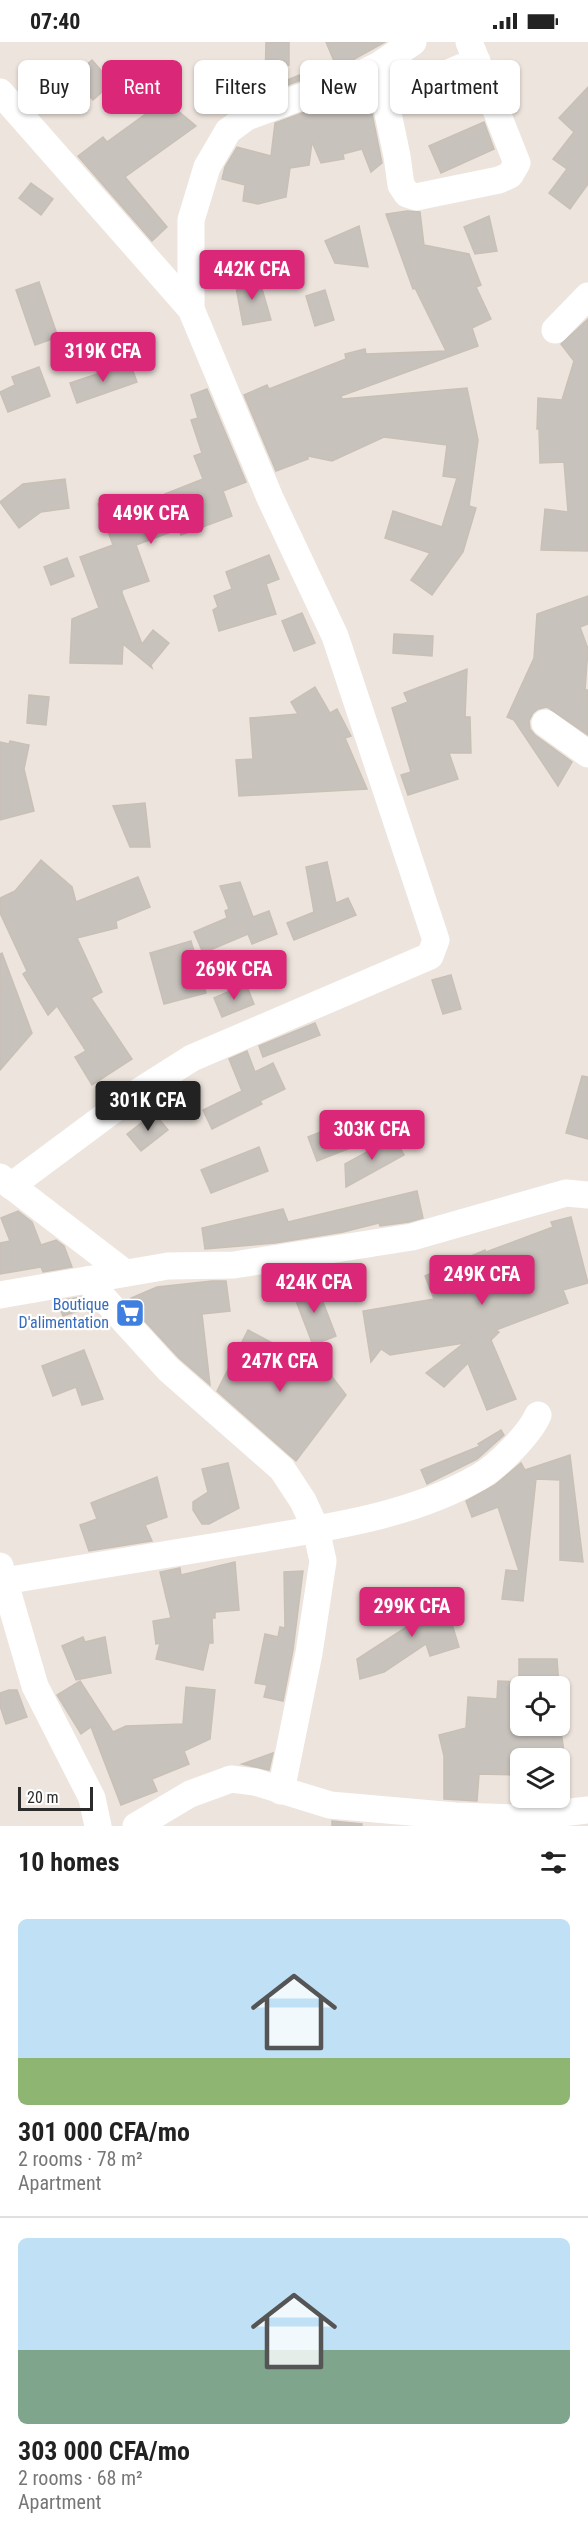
<!DOCTYPE html>
<html lang="en">
<head>
<meta charset="utf-8">
<style>
	body { margin:0; font-family:"Roboto Condensed",sans-serif; background:#f6f6f6; color:#222; height:100vh; display:flex; flex-direction:column; font-size:22px; white-space:nowrap }
	* { box-sizing:border-box; margin:0 }
	p { font-size:20px; color:#767676 }
	.icon { flex:none; width:33px; height:33px; fill:none; stroke:currentColor; stroke-width:2; stroke-linecap:round; stroke-linejoin:round }
	.map { position:relative; height:1784px; overflow:hidden }
	.panel { display:flex; flex-direction:column; background:#fff; flex:1 }
	.panel>* { flex:none }
	.banner { position:absolute; left:18px; top:18px; width:552px; height:54px; display:flex; gap:12px }
	.controls { position:absolute; left:510px; top:1634px; display:grid; gap:12px }
	.controls a { display:grid; place-items:center; width:60px; height:60px; border-radius:9px; background:#fff; box-shadow:0 2px 4px #0004; font-size:30px }
	.scale { position:absolute; left:18px; bottom:15px; width:75px; box-sizing:border-box; padding-left:6px; border:3px solid #2b2b2b; border-top:0; font-size:16px; line-height:21px; white-space:nowrap; color:#2b2b2b; -webkit-text-stroke:4px #fff; paint-order:stroke }
	.price { position:absolute; translate:-50% -51px; padding:0 14px; border-radius:6px; background:#db2777; color:#fff; font-size:20px; line-height:39px; filter:drop-shadow(0 2px 3px #0008) }
	.price::after { content:''; position:absolute; left:50%; top:36px; width:18px; height:14px; margin-left:-9px; background:inherit; clip-path:polygon(0 0,100% 0,50% 100%) }
	.price.active { background:#222; color:#fff }
	ul { padding:0; list-style:none }
	li { display:grid; align-content:center; gap:12px; height:318px; padding:0 18px }
	li+li { border-top:2px solid #e0e0e0 }
	li span { display:grid; place-items:center; height:186px; border-radius:9px; color:#555 }
	li>.icon { margin-inline-start:auto }
	span .icon { width:108px; height:108px; fill:#fffc; stroke-width:1 }
	li b { font-size:26px }
	h2 { display:flex; justify-content:space-between; align-items:center; height:72px; padding:0 18px; font-size:26px }
	.chip { padding:0 21px; border-radius:9px; background:#fff; box-shadow:0 2px 4px #0004; font-size:21px; line-height:54px }
	.chip.active { background:#db2777; color:#fff }
	.status { display:flex; justify-content:space-between; align-items:center; height:42px; padding:0 30px; background:#fff; direction:ltr }
	.status svg { height:16px; fill:currentColor }
	.map>svg:first-child { display:block }
</style>
</head>
<body>
<div class="status"><b>07:40</b><svg viewBox="0 0 49 12"><path d="M0 12V9h3v3zM5 12V6h3v6zM10 12V3h3v9zM15 12V0h3v12zM26 1h20v11H26zM47 4h2v5h-2z"/></svg></div>
<div class="map">
<svg width="588" height="1784" viewBox="0 0 588 1784">
	<rect width="100%" height="100%" fill="#ede5dd"/>
	<g fill="#c8c2bc" stroke="#c8c0b6" stroke-width="1.5">
		<path d="M266,0H289V23L265,42Z"/>
		<path d="M326,0H385L349,20L280,46V41L334,19Z"/>
		<path d="M92,18L112,41L93,58L72,35Z"/>
		<path d="M588,45V142L570,167L549,151L567,127L553,117L574,90L559,76Z"/>
		<path d="M367,47L382,121L371,130L362,107L343,112L344,117L321,121L312,100L309,123L290,126L286,155L258,162L243,159L245,143L222,137L225,125L237,105L271,114L275,81Z"/>
		<path d="M165,58L196,84L125,135L167,185L152,199L78,114L103,95L107,100Z"/>
		<path d="M484,80L494,107L441,131L429,104Z"/>
		<path d="M31,141L53,157L41,173L19,156Z"/>
		<path d="M407,169L420,170L424,203L469,212L481,243L476,245L491,277L472,286L478,304L341,354L342,357L467,346L478,398L469,464L476,466L463,510L432,553L411,538L430,511L385,496L393,469L442,485L457,436L443,434L447,403L384,395L332,419L308,414V417L276,429L244,353L267,343L269,347L346,317L345,312L365,307L366,312L446,309L415,246L413,247L386,172Z"/>
		<path d="M489,174L497,209L475,212L464,185Z"/>
		<path d="M359,184L368,225L335,221L325,199Z"/>
		<path d="M258,233L271,278L243,283L235,240Z"/>
		<path d="M39,240L58,295L35,303L16,248Z"/>
		<path d="M325,248L334,278L315,284L306,254Z"/>
		<path d="M588,277V509L541,508L545,467L568,470L564,420L540,421L539,387H537L538,356L562,358L574,319L561,302Z"/>
		<path d="M130,321L137,340L77,361L70,341Z"/>
		<path d="M39,325L50,354L8,370L0,350L15,343L12,335Z"/>
		<path d="M207,347L246,440L223,449L232,474L181,493L179,487L136,503L149,539L122,548V551L142,602L153,588L169,601L151,623L152,626L123,602L122,622L70,621L72,577L99,566L80,515L113,503L98,462L119,454L125,473L167,457L165,452L203,437L194,414L202,411L191,378L198,376L191,353Z"/>
		<path d="M65,437L69,466L41,470L19,486L0,460L23,442Z"/>
		<path d="M269,513L279,537L266,542L276,572L219,589L213,568L218,565L214,554L232,547L226,530Z"/>
		<path d="M67,516L74,534L51,543L44,525Z"/>
		<path d="M588,554V582L580,585L588,607L585,648H588V693L547,665L538,667L533,671L529,679L530,687L535,693L572,720L558,744L514,678L507,675L534,616L537,572Z"/>
		<path d="M302,571L315,601L294,609L282,579Z"/>
		<path d="M394,592L433,594L432,614L393,611Z"/>
		<path d="M467,627L465,675H470L471,711H449L458,737L408,753L401,733L411,730L392,666L408,660L404,651Z"/>
		<path d="M315,645L330,671L337,667L351,694L345,696L367,747L239,754L236,718L253,717L250,676L298,672L291,660Z"/>
		<path d="M29,653L49,655L46,683L27,681Z"/>
		<path d="M10,699L29,703L24,727L34,769L0,778V700L9,702Z"/>
		<path d="M145,761L150,805H130L113,764Z"/>
		<path d="M41,818L72,845L76,860L138,835L150,865L116,879L117,886L77,896L102,950L91,956L132,1017L92,1043L75,1015L86,1009L57,964L48,973L23,932L27,929L0,871V856L15,849Z"/>
		<path d="M327,820L336,861L348,856L356,873L294,898L287,881L314,870L306,825Z"/>
		<path d="M240,840L253,875L269,869L277,892L252,902L248,892L203,911L194,890L227,876L225,869L229,867L220,844Z"/>
		<path d="M191,899L206,951L164,962L150,911Z"/>
		<path d="M2,911L32,991L0,1028V912Z"/>
		<path d="M451,933L461,967L443,972L432,938Z"/>
		<path d="M246,942L254,962L222,975L214,956Z"/>
		<path d="M315,981L320,993L263,1015L259,1004Z"/>
		<path d="M247,1009L255,1030L273,1021L285,1047L260,1059L262,1062L212,1087L203,1068L242,1049L229,1017Z"/>
		<path d="M582,1034L588,1035V1097L566,1091Z"/>
		<path d="M154,1071L168,1088L141,1109L127,1092Z"/>
		<path d="M341,1082L350,1106L317,1119L308,1095Z"/>
		<path d="M394,1095L404,1113L346,1145L345,1122Z"/>
		<path d="M259,1105L268,1129L211,1151L201,1128Z"/>
		<path d="M417,1149L423,1176L409,1180L380,1184L379,1181L343,1190L275,1201L205,1207L202,1186L283,1167L288,1180Z"/>
		<path d="M18,1169L32,1180L41,1203L56,1198L64,1204L72,1225L43,1230L41,1225L0,1232V1201L10,1199L1,1176Z"/>
		<path d="M571,1175L588,1241L563,1248L568,1261L496,1288L499,1290L491,1298L516,1357L487,1368L468,1321L444,1345L426,1331L464,1301L390,1313L381,1307L371,1320L363,1269L434,1257L425,1234L485,1208L486,1210L553,1185L551,1180Z"/>
		<path d="M212,1239H226L230,1269L202,1272L210,1343L179,1316L143,1277L131,1256L157,1245Z"/>
		<path d="M316,1242L336,1294L313,1303L293,1251Z"/>
		<path d="M81,1255L87,1266L63,1274L57,1259Z"/>
		<path d="M248,1288L330,1332L346,1353L296,1419L217,1349Z"/>
		<path d="M84,1308L103,1357L82,1363L76,1345L53,1354L42,1324Z"/>
		<path d="M501,1388L504,1393L477,1417L427,1442L421,1428L480,1404L478,1402Z"/>
		<path d="M570,1413L583,1520L560,1518V1438L536,1437L523,1559L502,1557L506,1528L519,1529L498,1465L472,1475L466,1459L495,1443L521,1421L525,1428Z"/>
		<path d="M228,1421L239,1466L209,1482H202L193,1468V1460L208,1450L202,1427Z"/>
		<path d="M157,1435L167,1475L145,1483L152,1499L89,1509L80,1483L97,1477L91,1461Z"/>
		<path d="M235,1520L239,1568L215,1570V1576H212L213,1601H209L203,1628L156,1617L160,1601L156,1602L153,1579L171,1576L160,1530L180,1526L181,1533Z"/>
		<path d="M303,1529L293,1608L283,1659L264,1655L267,1643L255,1641L265,1592L278,1595L280,1585L285,1586L284,1530Z"/>
		<path d="M426,1546L452,1582L459,1605L430,1614L426,1602L384,1630L360,1637L357,1617L422,1575L409,1559Z"/>
		<path d="M83,1595L85,1600L105,1595L111,1631L76,1638L62,1604Z"/>
		<path d="M519,1617H557L559,1644H520V1683H560L565,1716H520V1733L479,1732L477,1759L444,1757V1714L439,1693L466,1686L468,1655L497,1657L498,1639L519,1640Z"/>
		<path d="M80,1639L113,1690L126,1684L183,1682L186,1645L215,1648L210,1697L184,1709L189,1722L152,1737L157,1749L121,1763L91,1685L81,1692L57,1653Z"/>
		<path d="M9,1648H17L27,1675L6,1682L0,1664V1651Z"/>
		<path d="M273,1711L269,1728L242,1722Z"/>
		<path d="M332,1779L362,1782V1784H332Z"/>
	</g>
	<g fill="none" stroke-linecap="round" stroke-linejoin="round">
		<g stroke="#fff" stroke-width="27">
			<path d="M378,24L397,114L401,143L407,152L416,155L499,138L510,133L517,121L469,0"/>
			<path d="M0,50L191,267L270,456L335,594L436,898L430,914L192,1016L132,1054L11,1144"/>
			<path d="M386,57L477,19"/>
			<path d="M191,267V178L207,125L228,89L247,75L355,35L378,24L413,0"/>
			<path d="M555,288L588,254"/>
			<path d="M545,681L588,712"/>
			<path d="M0,1135L125,1231"/>
			<path d="M87,1238L168,1327L282,1427L303,1459L316,1487L323,1519L309,1611L281,1749"/>
			<path d="M0,1253L168,1224L234,1223L412,1195L566,1151L588,1153"/>
			<path d="M0,1524L35,1644L92,1756L98,1784"/>
			<path d="M4,1539C83,1526 163,1513 242,1500C321,1486 408,1476 479,1435C498,1424 529,1393 538,1373"/>
			<path d="M136,1784L190,1752L231,1737L255,1740L330,1763L455,1774L519,1776L588,1768"/>
		</g>
	</g>
	<defs>
		<g id="supermarket-square" transform="scale(1.5)"><rect x="-9" y="-9" width="18" height="18" rx="4" fill="#3f7fe0" stroke="#fff"/><path d="M-6-5.5h2.5l.6 2H6L4.5 2H-2.5L-4.4-4H-6ZM-1.5 3.2a1.3 1.3 0 1 0 .1 0ZM3 3.2a1.3 1.3 0 1 0 .1 0Z" fill="#fff"/></g>
	</defs>
	<g fill-rule="evenodd">
		<use href="#supermarket-square" x="130" y="1271"/>
	</g>
	<g text-anchor="middle" dominant-baseline="central" stroke-width="4.5" stroke-linejoin="round" paint-order="stroke">
		<g font-size="16" fill="#366cbe" stroke="#fff" text-anchor="end">
			<text x="109" y="1262">Boutique<tspan x="109" dy="18">D'alimentation</tspan></text>
		</g>
	</g>
</svg>
<div class="controls">
<a><svg class="icon" aria-label="locate" viewBox="0 0 24 24"><circle cx="12" cy="12" r="6"/><path d="M12 2v4M12 18v4M2 12h4M18 12h4"/></svg></a>
<a><svg class="icon" aria-label="layers" viewBox="0 0 24 24"><path d="M12 4l9 5-9 5-9-5zM3 14l9 5 9-5"/></svg></a>
</div>
<div class="scale">20 m</div>
<b class="price" style="left:252px;top:259px">442K CFA</b>
<b class="price" style="left:103px;top:341px">319K CFA</b>
<b class="price" style="left:151px;top:503px">449K CFA</b>
<b class="price" style="left:234px;top:959px">269K CFA</b>
<b class="price active" style="left:148px;top:1090px">301K CFA</b>
<b class="price" style="left:372px;top:1119px">303K CFA</b>
<b class="price" style="left:482px;top:1264px">249K CFA</b>
<b class="price" style="left:314px;top:1272px">424K CFA</b>
<b class="price" style="left:280px;top:1351px">247K CFA</b>
<b class="price" style="left:412px;top:1596px">299K CFA</b>
<div class="banner">
<a class="chip">Buy</a>
<a class="chip active">Rent</a>
<a class="chip">Filters</a>
<a class="chip">New</a>
<a class="chip">Apartment</a>
</div>
</div>
<section class="panel">
<h2>10 homes<svg class="icon" aria-label="filters" viewBox="0 0 24 24"><path d="M4 7h16M4 17h16"/><circle cx="9" cy="7" r="2"/><circle cx="15" cy="17" r="2"/></svg></h2>
<ul>
<li><span style="background:linear-gradient(#bfe0f5 75%,#8fb573 0)"><svg class="icon" aria-label="home" viewBox="0 0 24 24"><path d="M3 11l9-7 9 7M6 9v11h12V9"/></svg></span><div><b>301 000 CFA/mo</b><p>2 rooms · 78 m²</p><p>Apartment</p></div></li>
<li><span style="background:linear-gradient(#bfe0f5 60%,#7fa58c 0)"><svg class="icon" aria-label="home" viewBox="0 0 24 24"><path d="M3 11l9-7 9 7M6 9v11h12V9"/></svg></span><div><b>303 000 CFA/mo</b><p>2 rooms · 68 m²</p><p>Apartment</p></div></li>
</ul>
</section>
</body>
</html>
